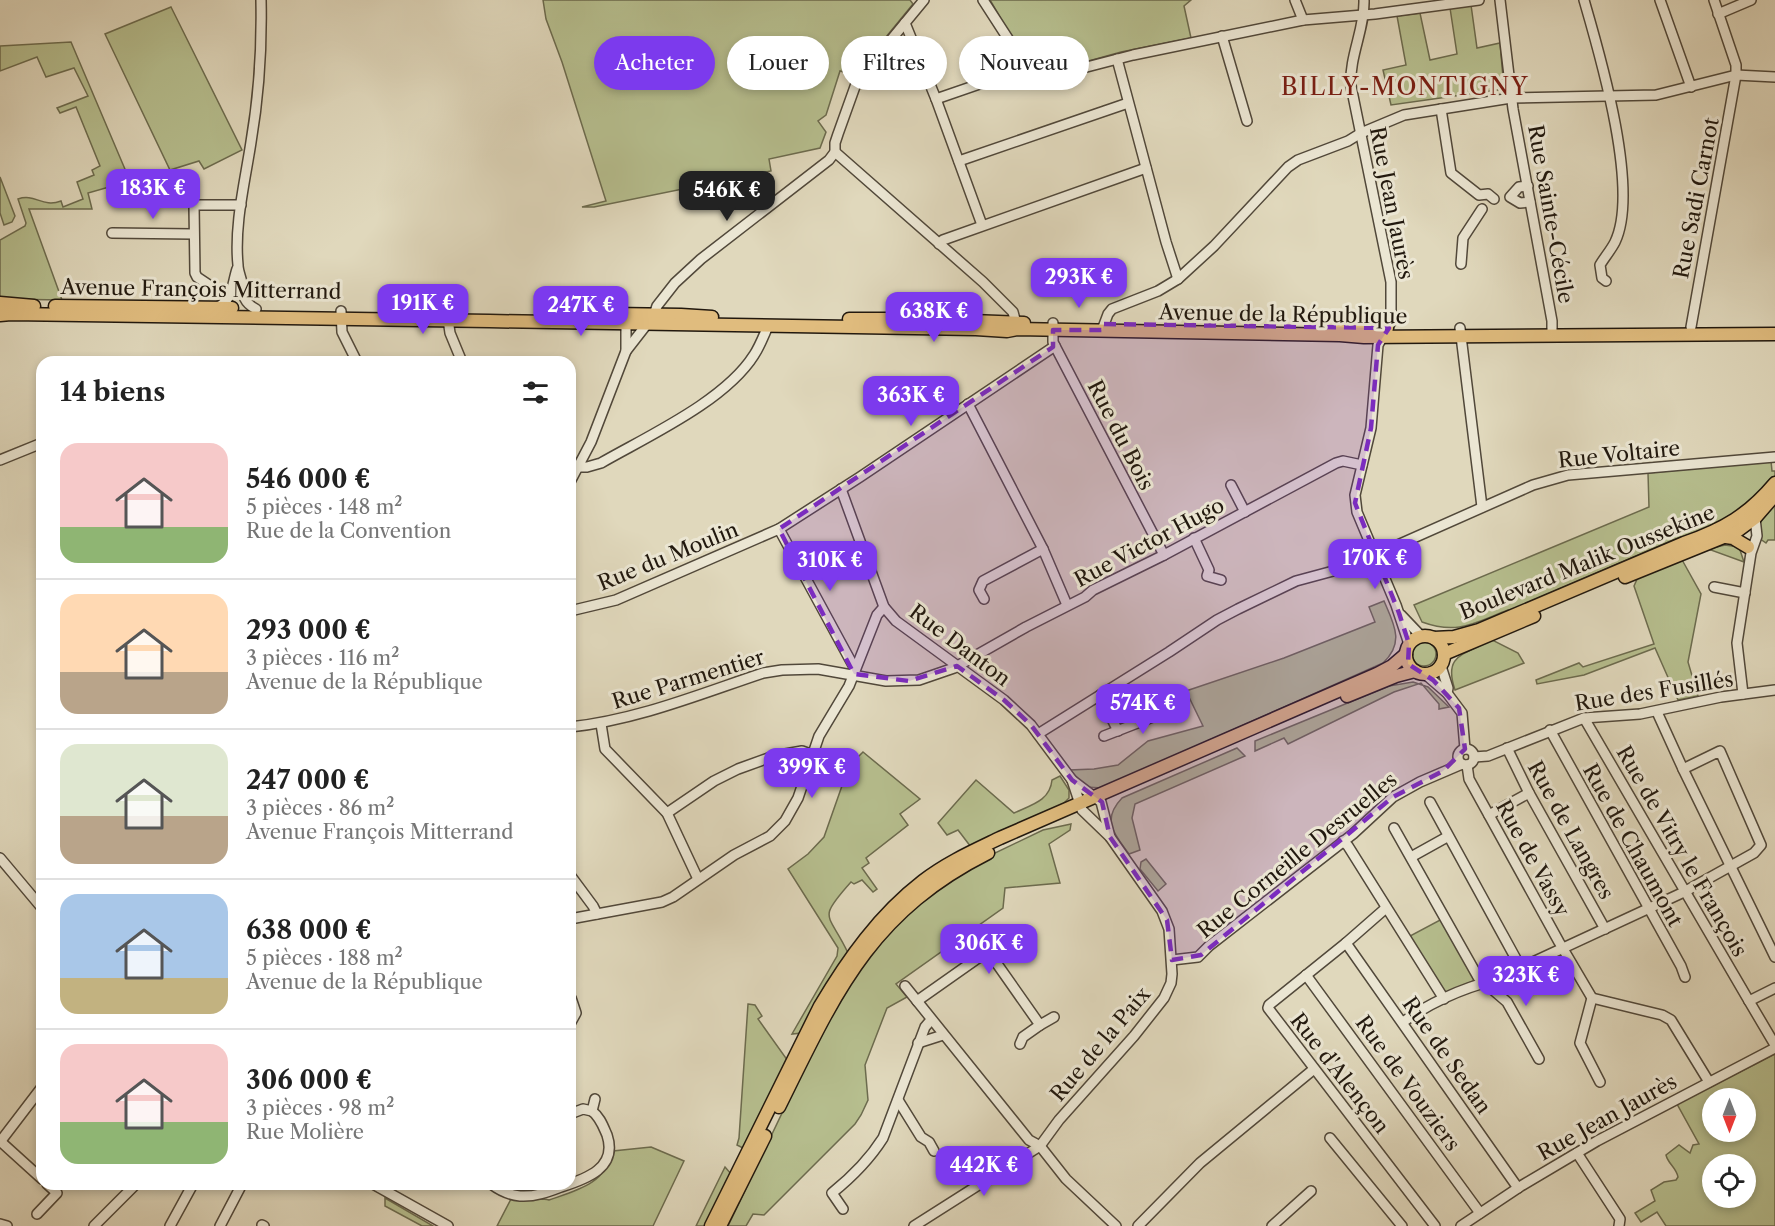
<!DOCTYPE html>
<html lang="fr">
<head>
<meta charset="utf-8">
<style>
	body { margin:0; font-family:"Libre Caslon Text",serif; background:#f6f6f6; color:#222; height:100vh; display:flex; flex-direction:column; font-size:22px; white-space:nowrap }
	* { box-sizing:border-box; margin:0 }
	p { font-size:20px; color:#767676 }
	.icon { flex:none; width:33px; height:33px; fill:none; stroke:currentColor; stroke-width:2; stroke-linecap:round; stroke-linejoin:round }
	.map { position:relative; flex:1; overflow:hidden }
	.panel { position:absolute; left:36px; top:356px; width:540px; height:834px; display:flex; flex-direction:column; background:#fff; border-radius:18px; box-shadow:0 3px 9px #0003 }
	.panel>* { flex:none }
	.hud { position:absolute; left:594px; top:36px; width:570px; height:54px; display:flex; gap:12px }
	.needle { width:39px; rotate:180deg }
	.controls { position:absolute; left:1702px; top:1088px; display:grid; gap:12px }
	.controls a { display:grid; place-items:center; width:54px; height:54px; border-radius:50%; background:#fff; box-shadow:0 3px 9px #0003; font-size:30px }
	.price { position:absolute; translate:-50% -51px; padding:0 14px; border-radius:12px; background:#7c3aed; color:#fff; font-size:20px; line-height:39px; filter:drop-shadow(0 2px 3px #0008) }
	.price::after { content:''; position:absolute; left:50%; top:36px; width:18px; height:14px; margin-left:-9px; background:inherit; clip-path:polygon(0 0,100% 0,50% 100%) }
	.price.on { background:#222; color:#fff }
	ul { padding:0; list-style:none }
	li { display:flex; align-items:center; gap:18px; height:150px; padding:0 24px }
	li+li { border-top:2px solid #e0e0e0 }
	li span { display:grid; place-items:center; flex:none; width:168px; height:120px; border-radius:18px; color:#555 }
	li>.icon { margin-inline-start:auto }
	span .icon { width:72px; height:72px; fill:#fffc; stroke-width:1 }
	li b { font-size:26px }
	h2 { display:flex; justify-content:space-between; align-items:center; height:72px; padding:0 24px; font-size:26px }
	.pill { padding:0 21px; border-radius:27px; background:#fff; box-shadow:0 3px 9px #0003; font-size:21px; line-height:54px }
	.pill.on { background:#7c3aed; color:#fff }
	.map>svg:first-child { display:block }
</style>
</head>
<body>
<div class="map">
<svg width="1775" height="1226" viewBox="0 0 1775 1226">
	<rect width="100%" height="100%" fill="#e0d8bc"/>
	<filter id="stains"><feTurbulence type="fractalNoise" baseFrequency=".00333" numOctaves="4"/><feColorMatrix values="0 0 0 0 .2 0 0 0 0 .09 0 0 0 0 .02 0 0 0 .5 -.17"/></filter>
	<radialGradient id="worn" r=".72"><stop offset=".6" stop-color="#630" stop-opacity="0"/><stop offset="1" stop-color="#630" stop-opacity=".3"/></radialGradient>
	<g fill="#b6be8e" stroke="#6c6b4e" stroke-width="1.5" fill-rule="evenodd">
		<path d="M543,0H910L913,4L859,70L854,65L851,74L840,71L826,115L818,121L826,132L820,148L769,159L771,171L594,207H582L606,201L562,62L546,19Z"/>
		<path d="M990,0H1191L1184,6L1191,38L1121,52L1049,72C1022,66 1004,22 990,0Z"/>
		<path d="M1471,5L1477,48L1500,43L1504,89L1391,105L1383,70L1406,65L1397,16L1420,13L1430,60L1457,54L1450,8Z"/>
		<path d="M171,7L242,150L204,169L199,161L170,170L105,34Z"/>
		<path d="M71,42L130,181L88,193L92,209H29L62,300L3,299L0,296V240L25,226L26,223L18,199C35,193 42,208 61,201L63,207L83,199L77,182L94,175L92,170L100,166L76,107L60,113L57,108L88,96L74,68L46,77L37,57L0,71V46Z"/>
		<path d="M0,177L15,216L12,222L4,225L0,213Z"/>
		<path d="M1771,461L1772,471H1775V476L1750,504L1716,525L1673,540L1511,610H1508C1474,623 1458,635 1422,622L1414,605L1649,507L1648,473Z"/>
		<path d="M1775,498V540H1768L1766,543L1759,538V517Z"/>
		<path d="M1725,545L1739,547L1744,562L1708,549Z"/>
		<path d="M1681,558L1701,594L1688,662L1698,696L1678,700L1655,648L1584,675L1537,684L1536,680L1579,663L1583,667L1654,644L1634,586L1638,577Z"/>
		<path d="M1384,601C1394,624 1405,643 1383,663L1102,788L1086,787L1070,770L1094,769L1118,765L1148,741L1203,726L1186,691L1284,658L1375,622L1369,607Z"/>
		<path d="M1492,639L1494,641L1518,653L1524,663L1455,690C1442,652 1468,655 1492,639Z"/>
		<circle cx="1424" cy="654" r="12"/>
		<path d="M1413,682L1428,687L1449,707L1439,709V704L1421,683L1394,692L1288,744L1284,738L1255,751V741L1389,686Z"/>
		<path d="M1237,748L1245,756L1135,804L1132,818L1140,850L1129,854C1114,834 1101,820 1122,798Z"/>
		<path d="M863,752L920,799L900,814L908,825L866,858L869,863L862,868L877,889L873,892L862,880L854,884L851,882C816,921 829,912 848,953L802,1033L792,1034L837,956L838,948L788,869L808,854L824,837L849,766Z"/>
		<path d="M1060,776L1069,790V798L1063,804L971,847L958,830L947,835L938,823L976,780L1014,813C1031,805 1050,801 1052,780Z"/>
		<path d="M1071,824L1070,830L1049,844L1060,883L1005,888L1003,908L896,984L907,997L887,1008L865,1065L868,1100L861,1115L855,1124L764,1215L753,1214L746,1226H728L838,996L897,918L966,867L1043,830Z"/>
		<path d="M1146,859L1166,884L1158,891L1140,869L1141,862Z"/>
		<path d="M1442,919L1475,978L1473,981L1448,992L1442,991L1410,936Z"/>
		<path d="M748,1004L755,1005L762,1016L758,1019L788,1061L745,1149L737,1145L739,1138Z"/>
		<path d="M1775,1054V1226H1666L1657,1212L1641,1222L1635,1213L1655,1201L1651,1190L1664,1182L1676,1180L1678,1177C1676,1167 1668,1164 1666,1155L1679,1145L1690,1153L1693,1145L1699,1144L1677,1104ZM1713,1098H1746V1131H1713ZM1713,1164H1746V1197H1713Z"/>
		<path d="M651,1147L684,1161L653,1226H497L511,1199C523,1201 540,1197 549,1200C578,1190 605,1184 613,1151Z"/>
		<path d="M725,1167L732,1175L707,1226H696Z"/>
		<path d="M385,1198L433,1226H422L385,1206Z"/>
	</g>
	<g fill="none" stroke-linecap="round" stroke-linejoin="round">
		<g stroke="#51483a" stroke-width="12">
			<g id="minor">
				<path d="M983,0L1025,65L1039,74L1052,76L1133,55L1303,20L1375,14L1479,0"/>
				<path d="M1295,0L1303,20"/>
				<path d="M1364,0C1365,29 1349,56 1351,86L1391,282V322L1378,345L1371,428L1355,495L1357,512L1396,605L1409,644"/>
				<path d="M1500,0L1513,109L1552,321V335"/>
				<path d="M1584,0C1600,55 1640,190 1615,242C1611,250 1604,258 1600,265L1602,278L1606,281"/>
				<path d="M1660,0L1691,87"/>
				<path d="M1718,14L1751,0"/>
				<path d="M905,23L936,99L982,225"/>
				<path d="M1222,36L1247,121"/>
				<path d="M1117,59L1166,242L1178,279"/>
				<path d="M936,99L1023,69L1025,65"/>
				<path d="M1441,109L1451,173L1479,195L1488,194L1494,199"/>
				<path d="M835,152L983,282L1013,312L1017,327"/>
				<path d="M959,161L1128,103"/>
				<path d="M1528,186L1519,187L1510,197L1520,203L1530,202"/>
				<path d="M112,233L193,234"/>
				<path d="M939,244L943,240L1146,168"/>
				<path d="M1461,264L1463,238L1482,209"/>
				<path d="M212,287L197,277L195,273L194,205H241"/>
				<path d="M217,307C233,301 232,284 237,269"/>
				<path d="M256,309C244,303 243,296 242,283C241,277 238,271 238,265C234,225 245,182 251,142C259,95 262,47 261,0"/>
				<path d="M341,311L342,332L357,362"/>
				<path d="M447,312L450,333L462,362"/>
				<path d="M1053,323V342L1055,346L1164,555"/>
				<path d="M1691,327L1736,75V65L1714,0"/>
				<path d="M1460,328L1482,507"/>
				<path d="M1102,330L1108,314L1112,309L1158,291L1178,279L1214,246L1288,167L1298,160L1348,141L1361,133L1404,115L1511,98L1656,95L1736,75L1775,77"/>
				<path d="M626,351L654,315L657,306L675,283L701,259L829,160L835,152V143L838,134L857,81L924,0"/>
				<path d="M968,404L1043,549L1067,605"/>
				<path d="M0,460L42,443"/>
				<path d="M579,467H587L601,463C648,436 725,401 754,355C760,346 764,335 768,326"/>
				<path d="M570,482L591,442L626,351V325L628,320"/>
				<path d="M1231,485L1245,512"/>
				<path d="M841,489L884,607L896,621L1004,700L1031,725L1072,780L1101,802L1110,837"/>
				<path d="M779,529L855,669"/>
				<path d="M1194,538L1209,570L1207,576L1221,580"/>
				<path d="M1714,587L1745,593"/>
				<path d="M984,599L979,590L983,581L1043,549"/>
				<path d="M570,611L616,600L779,529L860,477L1055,346"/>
				<path d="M1401,615L1421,636"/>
				<path d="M1441,666L1448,688L1447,693"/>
				<path d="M1425,674L1447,693L1462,713L1465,749"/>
				<path d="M1743,694L1737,643L1751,553L1757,536L1755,518"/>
				<path d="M1100,695L1118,731"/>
				<path d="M1657,712L1683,769L1775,957"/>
				<path d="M1584,718L1749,1001"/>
				<path d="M601,724L605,749L667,813L698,879"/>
				<path d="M570,727C637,720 700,694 763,673L782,670L818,669L886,681L919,680L954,668L1026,627L1085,597L1093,590L1164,555L1336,463L1343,461L1362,465"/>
				<path d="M1550,730L1681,966L1685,977"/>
				<path d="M1038,734L1169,652L1217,620L1238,609L1296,581L1348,567L1533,485L1568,475L1775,457"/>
				<path d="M1104,736L1158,715"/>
				<path d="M1507,748L1529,793L1605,929"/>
				<circle cx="1466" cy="757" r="8"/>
				<path d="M1474,757L1488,756L1584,718L1640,714L1721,697L1775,690"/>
				<path d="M1467,765L1469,779L1559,942L1592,998"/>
				<path d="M1430,802L1521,968"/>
				<path d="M667,813L714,781L738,769L774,756L802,751L813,755"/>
				<path d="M1489,815L1529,793"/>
				<path d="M1394,828L1478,977L1507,1002L1539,1059"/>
				<path d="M1343,841L1348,846L1444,999"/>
				<path d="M1411,857L1447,837"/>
				<path d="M0,858L42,908"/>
				<path d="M570,875L593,906L597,914"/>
				<path d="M1386,908L1346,943L1269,1005L1268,1008L1435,1226"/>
				<path d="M570,919L662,902L673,897L734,855L770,836L785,821L798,798L819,736L849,686L877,615L884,607"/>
				<path d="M1346,943L1518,1188"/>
				<path d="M1172,960L1198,957L1209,946L1353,834L1393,797L1420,782L1462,764"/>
				<path d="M1306,975L1480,1213"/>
				<path d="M905,986L1029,1140L1040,1146L1066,1179L1116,1226"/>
				<path d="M1775,988L1749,1001L1775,1045"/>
				<path d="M1592,998L1662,1015L1671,1020L1709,1082"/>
				<path d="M1592,998L1580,1043L1600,1082"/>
				<path d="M917,1001L988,951L1040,1025L1023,1037L1020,1044"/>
				<path d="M1403,1022C1428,1004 1462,988 1492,981L1684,892L1754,853L1761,845L1720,751L1683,769"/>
				<path d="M570,1024L576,1013L571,998"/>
				<path d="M1040,1025L1054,1017"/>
				<path d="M918,1043L943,1035"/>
				<path d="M898,1100L921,1137L929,1142L934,1151"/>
				<path d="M592,1111L595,1099"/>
				<path d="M570,1114L583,1109L592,1111"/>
				<path d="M1330,1138L1402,1226"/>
				<path d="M0,1141L42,1179"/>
				<path d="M0,1142L42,1087"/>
				<path d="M1577,1153L1620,1219L1619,1226"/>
				<path d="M373,1184L448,1226"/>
				<path d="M491,1184C499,1190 509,1195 520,1196C535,1197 548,1192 561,1187C586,1179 618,1168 607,1135C603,1126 600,1117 592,1111"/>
				<path d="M843,1209L832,1193C852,1177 869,1160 883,1138L925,1027L931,1020"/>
				<path d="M37,1214L57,1193L47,1184"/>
				<path d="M0,1224L7,1226"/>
				<path d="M262,1225L264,1226"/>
				<path d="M94,1226L136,1184"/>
				<path d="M170,1226L193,1184"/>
				<path d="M220,1226L242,1184"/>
				<path d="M914,1226L1040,1146L1059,1120L1134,1036L1164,998L1171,983L1172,974L1169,929L1162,911L1110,837L1082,810L1072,780"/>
				<path d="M1138,1226L1200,1163L1314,1069"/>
				<path d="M1272,1226L1311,1191"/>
				<path d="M1461,1226L1521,1186L1597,1141L1775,1048"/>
			</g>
		</g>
		<g stroke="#21180e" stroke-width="15">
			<g id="major">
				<path d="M0,303L34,306"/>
				<path d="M55,306L232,308"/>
				<path d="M544,313L681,315L712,317"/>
				<path d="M0,315L11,314C333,318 654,324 976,329L1007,331L1017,329L1340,335L1364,337L1775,334"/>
				<path d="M849,319H904"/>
				<path d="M972,321L1024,323"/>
				<path d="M1341,327L1387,328"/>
				<path d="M1726,537L1733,538L1748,547"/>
				<path d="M1625,577L1736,532L1755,518L1775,495"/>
				<circle cx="1425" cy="655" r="19"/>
				<path d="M1434,638L1454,637L1479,630L1684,543C1724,529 1748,515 1775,483"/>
				<path d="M1444,654L1534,616"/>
				<path d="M1347,696L1396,676L1415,671"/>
				<path d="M779,1107C835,994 869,913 988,853"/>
				<path d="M711,1226L820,1006C848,959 879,915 923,881C946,863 973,851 1000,838L1377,674L1392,666L1406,654"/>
				<path d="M720,1226L765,1136"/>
			</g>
		</g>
		<use href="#minor" stroke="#ebe6d3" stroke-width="9"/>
		<use href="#major" stroke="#e0bc7e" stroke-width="12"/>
	</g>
	<path fill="#7b2cbf" fill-opacity="0.2" stroke="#7b2cbf" stroke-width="4.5" stroke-dasharray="12 8" stroke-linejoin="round" d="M1104,324L1389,328L1378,345L1371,428L1355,503L1399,613L1409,644L1408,664L1433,680L1459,708L1465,749L1443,771L1393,797L1201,955L1172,960L1167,920L1110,837L1102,802L1072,780L1031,725L1004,700L957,666L909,681L854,674L779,529L1053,347V330H1102Z"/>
	<g text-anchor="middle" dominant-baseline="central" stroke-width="6" stroke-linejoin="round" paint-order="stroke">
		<g font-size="21" fill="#21180e" stroke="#ebe6d3">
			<text transform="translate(1696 198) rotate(-79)">Rue Sadi Carnot</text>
			<text transform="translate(1392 203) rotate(79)">Rue Jean Jaurès</text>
			<text transform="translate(1551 214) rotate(80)">Rue Sainte-Cécile</text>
			<text transform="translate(201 289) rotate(1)">Avenue François Mitterrand</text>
			<text transform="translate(1283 314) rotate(1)">Avenue de la République</text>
			<text transform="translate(1121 435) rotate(63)">Rue du Bois</text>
			<text transform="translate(1619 454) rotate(-6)">Rue Voltaire</text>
			<text transform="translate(1149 542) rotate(-28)">Rue Victor Hugo</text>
			<text transform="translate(668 556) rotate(-22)">Rue du Moulin</text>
			<text transform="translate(1587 562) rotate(-22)">Boulevard Malik Oussekine</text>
			<text transform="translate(960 645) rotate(37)">Rue Danton</text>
			<text transform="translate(688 679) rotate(-17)">Rue Parmentier</text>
			<text transform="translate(1654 691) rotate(-9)">Rue des Fusillés</text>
			<text transform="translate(1571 830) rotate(61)">Rue de Langres</text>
			<text transform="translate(1633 845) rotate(61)">Rue de Chaumont</text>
			<text transform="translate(1682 851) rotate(60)">Rue de Vitry le François</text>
			<text transform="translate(1297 855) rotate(-39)">Rue Corneille Desruelles</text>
			<text transform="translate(1533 858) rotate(61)">Rue de Vassy</text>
			<text transform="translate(1100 1044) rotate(-50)">Rue de la Paix</text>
			<text transform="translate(1447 1055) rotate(55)">Rue de Sedan</text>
			<text transform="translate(1340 1073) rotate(52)">Rue d'Alençon</text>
			<text transform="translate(1408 1083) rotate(54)">Rue de Vouziers</text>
			<text transform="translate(1607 1117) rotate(-29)">Rue Jean Jaurès</text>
		</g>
		<g font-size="24" letter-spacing="1.5" fill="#7a1f14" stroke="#ebe6d3">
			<text x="1405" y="86">BILLY-MONTIGNY</text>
		</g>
	</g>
	<rect width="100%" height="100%" filter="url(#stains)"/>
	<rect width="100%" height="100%" fill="url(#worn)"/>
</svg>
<div class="controls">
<a><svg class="needle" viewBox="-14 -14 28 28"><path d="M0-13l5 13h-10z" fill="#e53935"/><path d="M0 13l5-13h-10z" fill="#767676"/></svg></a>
<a><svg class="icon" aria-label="locate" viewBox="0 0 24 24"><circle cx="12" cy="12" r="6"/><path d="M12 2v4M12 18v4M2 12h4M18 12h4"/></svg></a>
</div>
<b class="price" style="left:153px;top:220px">183K €</b>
<b class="price on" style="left:727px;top:222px">546K €</b>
<b class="price" style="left:1079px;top:309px">293K €</b>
<b class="price" style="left:423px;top:335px">191K €</b>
<b class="price" style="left:581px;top:337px">247K €</b>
<b class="price" style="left:934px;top:343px">638K €</b>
<b class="price" style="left:911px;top:427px">363K €</b>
<b class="price" style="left:1375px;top:590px">170K €</b>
<b class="price" style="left:830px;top:592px">310K €</b>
<b class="price" style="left:1143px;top:735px">574K €</b>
<b class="price" style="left:812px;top:799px">399K €</b>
<b class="price" style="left:989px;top:975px">306K €</b>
<b class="price" style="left:1526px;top:1007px">323K €</b>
<b class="price" style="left:984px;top:1197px">442K €</b>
<div class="hud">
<a class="pill on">Acheter</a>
<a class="pill">Louer</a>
<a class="pill">Filtres</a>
<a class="pill">Nouveau</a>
</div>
<section class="panel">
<h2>14 biens<svg class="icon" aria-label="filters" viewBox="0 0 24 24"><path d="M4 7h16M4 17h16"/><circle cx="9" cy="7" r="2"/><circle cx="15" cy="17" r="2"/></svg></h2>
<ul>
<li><span style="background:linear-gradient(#f6c9c9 70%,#8fb573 0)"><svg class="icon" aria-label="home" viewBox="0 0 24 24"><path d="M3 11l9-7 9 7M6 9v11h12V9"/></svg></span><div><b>546 000 €</b><p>5 pièces · 148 m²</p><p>Rue de la Convention</p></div></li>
<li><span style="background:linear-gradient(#ffd9b3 65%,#b9a48a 0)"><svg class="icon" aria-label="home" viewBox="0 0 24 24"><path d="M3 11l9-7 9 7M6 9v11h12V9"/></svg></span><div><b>293 000 €</b><p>3 pièces · 116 m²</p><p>Avenue de la République</p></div></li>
<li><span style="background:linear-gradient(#dfe7d0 60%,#b9a48a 0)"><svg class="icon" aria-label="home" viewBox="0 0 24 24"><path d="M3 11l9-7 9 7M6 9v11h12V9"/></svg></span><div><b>247 000 €</b><p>3 pièces · 86 m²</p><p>Avenue François Mitterrand</p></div></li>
<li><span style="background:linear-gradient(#a9c7e8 70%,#c2b280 0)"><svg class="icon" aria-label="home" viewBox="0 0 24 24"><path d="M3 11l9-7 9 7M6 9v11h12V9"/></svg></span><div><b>638 000 €</b><p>5 pièces · 188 m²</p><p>Avenue de la République</p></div></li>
<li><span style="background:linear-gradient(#f6c9c9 65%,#8fb573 0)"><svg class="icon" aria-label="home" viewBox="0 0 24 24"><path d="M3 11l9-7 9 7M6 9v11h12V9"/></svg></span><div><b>306 000 €</b><p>3 pièces · 98 m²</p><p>Rue Molière</p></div></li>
</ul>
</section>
</div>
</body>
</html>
